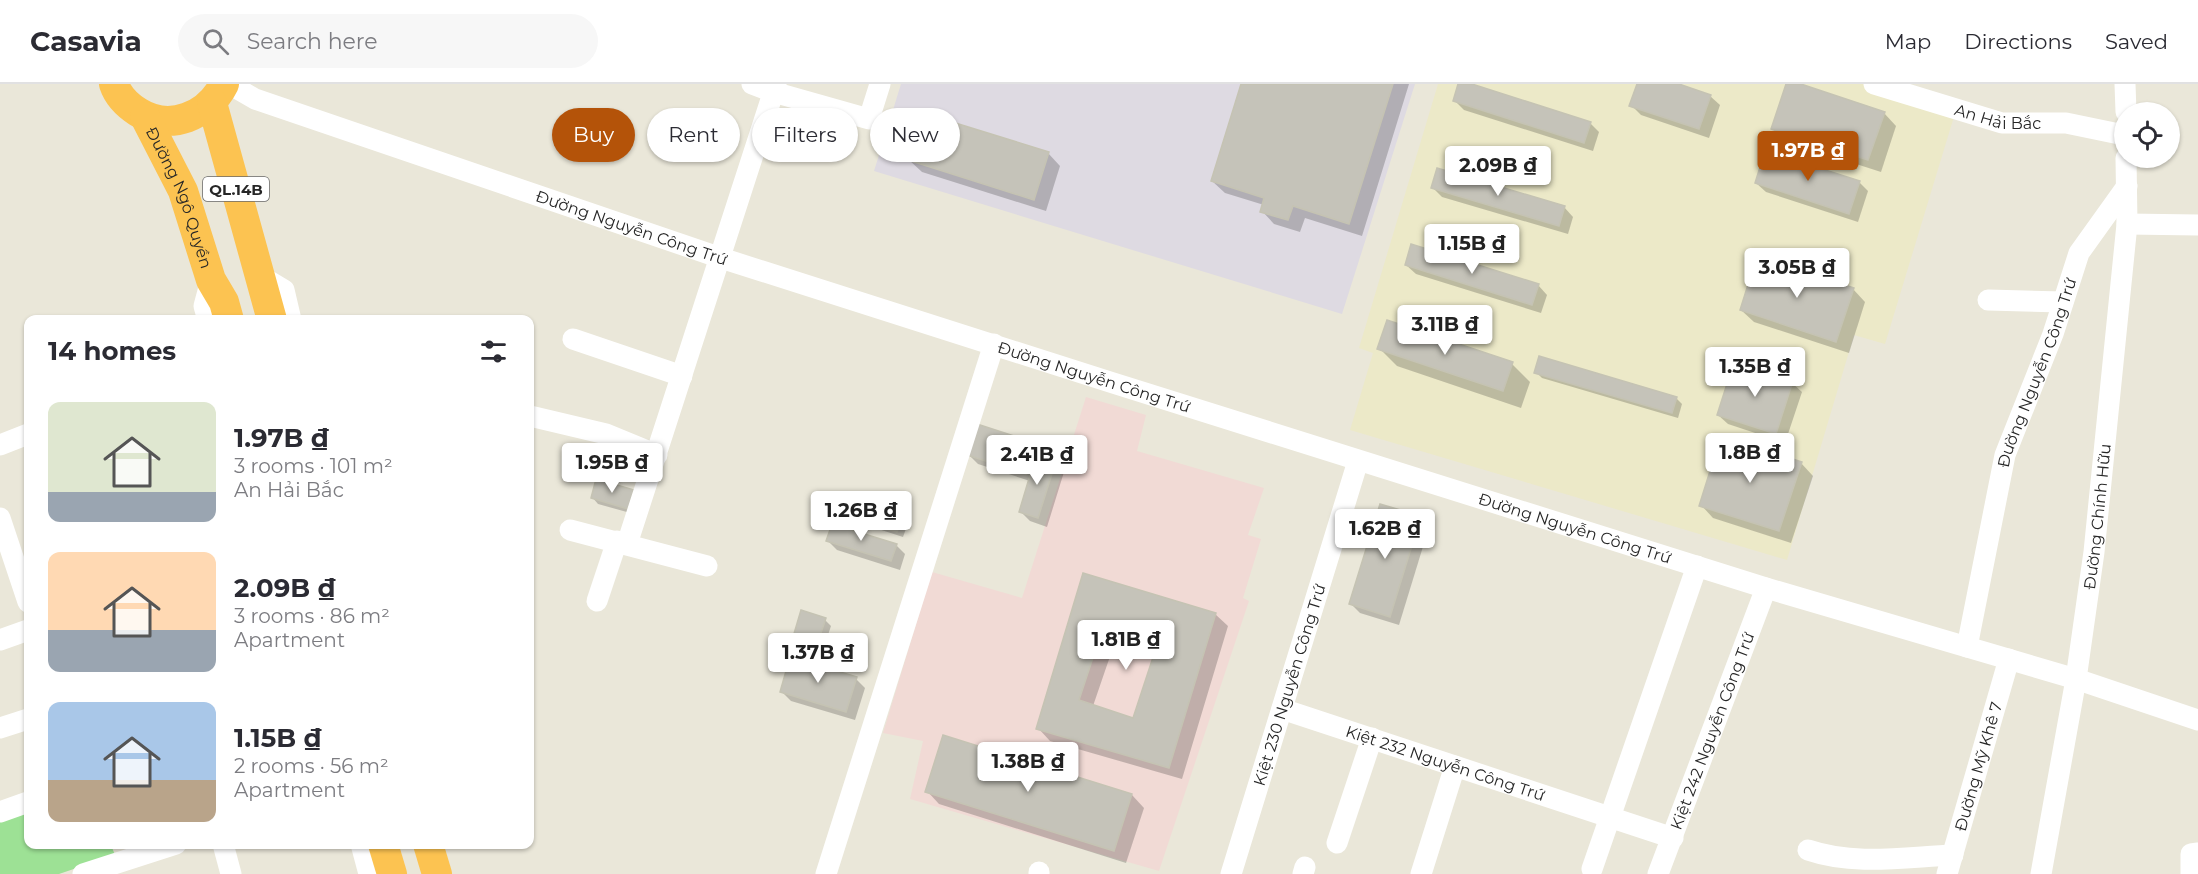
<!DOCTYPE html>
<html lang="en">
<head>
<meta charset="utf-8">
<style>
	body { margin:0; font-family:Montserrat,sans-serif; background:#f7f7f7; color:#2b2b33; height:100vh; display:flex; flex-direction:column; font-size:22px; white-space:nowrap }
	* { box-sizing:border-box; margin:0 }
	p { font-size:20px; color:#7c7c81 }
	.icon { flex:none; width:33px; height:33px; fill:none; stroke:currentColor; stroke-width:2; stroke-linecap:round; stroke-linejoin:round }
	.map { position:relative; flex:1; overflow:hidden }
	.sheet { position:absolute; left:24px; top:231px; width:510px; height:534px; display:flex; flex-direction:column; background:#fff; border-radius:12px; box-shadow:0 2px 4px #0004 }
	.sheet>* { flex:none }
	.banner { position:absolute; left:552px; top:24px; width:570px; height:54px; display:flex; gap:12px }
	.fabs { position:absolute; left:2114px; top:18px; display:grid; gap:12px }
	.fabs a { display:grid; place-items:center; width:66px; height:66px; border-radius:50%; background:#fff; box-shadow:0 2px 4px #0004; font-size:30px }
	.price { position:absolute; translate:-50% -51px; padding:0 14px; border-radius:6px; background:#fff; color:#222; font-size:20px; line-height:39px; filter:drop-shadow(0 2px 3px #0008) }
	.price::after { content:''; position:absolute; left:50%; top:36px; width:18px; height:14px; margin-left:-9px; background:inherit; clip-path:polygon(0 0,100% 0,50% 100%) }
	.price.active { background:#b45309; color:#fff }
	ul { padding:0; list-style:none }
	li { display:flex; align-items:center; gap:18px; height:150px; padding:0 24px }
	li span { display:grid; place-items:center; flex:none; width:168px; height:120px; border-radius:12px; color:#555 }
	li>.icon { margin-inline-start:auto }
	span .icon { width:72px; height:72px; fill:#fffc; stroke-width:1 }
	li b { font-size:26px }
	h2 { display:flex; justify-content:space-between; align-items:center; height:72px; padding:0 24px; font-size:26px }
	.tag { padding:0 21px; border-radius:27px; background:#fff; box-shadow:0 2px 4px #0004; font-size:21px; line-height:54px }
	.tag.active { background:#b45309; color:#fff }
	header { display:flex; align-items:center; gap:36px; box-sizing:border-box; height:84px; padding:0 30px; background:#fff; border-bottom:2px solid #e1e1e2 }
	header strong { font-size:28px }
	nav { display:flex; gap:33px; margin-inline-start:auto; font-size:21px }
	.search { width:420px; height:54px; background:#f7f7f7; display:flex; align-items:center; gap:15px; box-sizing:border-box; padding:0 21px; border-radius:33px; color:#7c7c81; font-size:22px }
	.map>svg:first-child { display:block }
</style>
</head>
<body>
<header>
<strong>Casavia</strong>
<div class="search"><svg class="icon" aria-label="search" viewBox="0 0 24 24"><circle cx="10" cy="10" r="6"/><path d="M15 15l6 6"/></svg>Search here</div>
<nav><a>Map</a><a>Directions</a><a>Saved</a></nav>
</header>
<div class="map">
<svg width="2198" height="790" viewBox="0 0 2198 790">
	<rect width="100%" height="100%" fill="#eae7d9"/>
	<path fill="#dedae2" d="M901,0H1415L1342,230L874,87Z"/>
	<path fill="#ece9c8" d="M1438,0H1868L1956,26L1885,260L1854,251L1787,476L1350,346L1373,269L1359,264Z"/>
	<path fill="#f1dad5" d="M1086,313L1146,331L1137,367L1264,404L1248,451L1261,455L1243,514L1249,517L1159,787L910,715L923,657L883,649L932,488L1022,514Z"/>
	<path fill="#9de195" d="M28,723V760L111,761L115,771L59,790H0V733Z"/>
	<g fill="#0003" fill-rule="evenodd">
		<path d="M1243,0H1409L1362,152L1305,134L1300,148L1274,140L1262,127L1264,121L1225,109L1212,97Z"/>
		<path d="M1460,0H1467L1590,39L1599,48L1593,67L1464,26L1455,17Z"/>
		<path d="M1638,0H1675L1710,12L1720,21L1709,54L1641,31L1631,21Z"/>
		<path d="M1788,0H1796L1884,29L1896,42L1881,88L1785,57L1773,44Z"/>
		<path d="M1048,69L1060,82L1046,127L922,88L909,76Z"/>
		<path d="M1859,98L1868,107L1858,138L1766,108L1756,99Z"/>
		<path d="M1433,104L1564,123L1573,133L1568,150L1442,113Z"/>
		<path d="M1406,181L1538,201L1547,211L1541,229L1416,190Z"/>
		<path d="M1853,205L1865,218L1849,269L1754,238L1741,226Z"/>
		<path d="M1379,264L1512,280L1530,298L1521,324L1397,282Z"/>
		<path d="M1735,280L1792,299L1802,308L1785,359L1728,340L1718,331Z"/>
		<path d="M1536,288L1676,314L1682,320L1678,334L1542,294Z"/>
		<path d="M1035,360L1044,370L1043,375L1055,379L1064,388L1047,443L1030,437L1021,428L1030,397L978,380L969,371Z"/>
		<path d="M1801,379L1813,392L1791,459L1713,434L1701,421Z"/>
		<path d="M597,397L634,430L598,420L592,413Z"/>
		<path d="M892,425L898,431L897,434L907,442L903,453L872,443L866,437Z"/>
		<path d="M1420,433L1429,443L1399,541L1360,529L1351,520Z"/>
		<path d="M828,457L896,461L905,470L900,486L837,466Z"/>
		<path d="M1084,491L1215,530L1228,542L1182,695L1050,657L1038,644ZM1118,549L1158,562L1134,635L1093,622Z"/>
		<path d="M825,536L831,542L823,566L800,559L794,553Z"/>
		<path d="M856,595L865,604L855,636L791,617L781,607Z"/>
		<path d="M927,707L1132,711L1144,724L1126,779L939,720Z"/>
	</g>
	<g fill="#c5c3b9" stroke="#c5c3b3" stroke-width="1.5" fill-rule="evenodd">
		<path d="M1241,0H1393L1349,140L1293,122L1288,136L1260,128L1264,114L1211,97Z"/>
		<path d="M1458,0H1472L1591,38L1584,59L1453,17Z"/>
		<path d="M1637,0H1679L1711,11L1699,45L1629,22Z"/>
		<path d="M1786,0H1801L1885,28L1868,76L1771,45Z"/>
		<path d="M923,29L1049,68L1034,116L908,76Z"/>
		<path d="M1765,67L1860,97L1849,130L1755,99Z"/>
		<path d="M1437,84L1565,122L1559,142L1431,104Z"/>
		<path d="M1411,160L1539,200L1532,221L1405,181Z"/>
		<path d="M1757,172L1854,204L1836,258L1740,226Z"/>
		<path d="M1387,236L1513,278L1503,307L1377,265Z"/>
		<path d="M1539,272L1677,313L1672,329L1534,289Z"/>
		<path d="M1734,278L1793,297L1776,350L1717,331Z"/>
		<path d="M977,340L1036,359L1026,390L967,371Z"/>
		<path d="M1721,352L1802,378L1779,447L1699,422Z"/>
		<path d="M1036,371L1056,377L1038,434L1019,428Z"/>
		<path d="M596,395L634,406L628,425L591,414Z"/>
		<path d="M872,416L893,424L890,430L902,435L897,448L864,438Z"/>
		<path d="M1380,420L1421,432L1390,533L1349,520Z"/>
		<path d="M832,440L897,460L891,477L826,457Z"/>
		<path d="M1083,489L1216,529L1169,684L1036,645ZM1105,537L1159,555L1133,634L1079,616Z"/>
		<path d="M801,526L826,534L817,561L793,553Z"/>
		<path d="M790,573L857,593L846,628L780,608Z"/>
		<path d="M943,651L1132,710L1114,767L925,708Z"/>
	</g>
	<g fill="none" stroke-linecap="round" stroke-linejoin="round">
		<g stroke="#fff" stroke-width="21">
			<path id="s1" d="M229,0L255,15L721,174L1110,298L1766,504L2076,595L2198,636"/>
			<path d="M752,0L773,8L869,35L880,0"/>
			<path id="s2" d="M1874,0L2002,39H2066L2124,51"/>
			<path d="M2125,0L2126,28"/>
			<path d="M2127,140L2198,141"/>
			<path d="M259,191L284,206L291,236"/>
			<path d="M1988,216L2063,218"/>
			<path d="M208,236L204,222L211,196"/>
			<path d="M573,255L682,292"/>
			<path d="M530,332L606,350L657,371"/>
			<path d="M0,361L28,350"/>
			<path d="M0,434L28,518"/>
			<path d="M570,446L707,482"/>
			<path d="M627,460L776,0"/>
			<path d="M597,517L617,457"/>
			<path d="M0,556L28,546"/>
			<path id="s3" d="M1967,563L2005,371L2053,250L2079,169L2127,102"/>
			<path id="s4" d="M1282,625L1673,754"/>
			<path d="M0,644L28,635"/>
			<path d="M0,728L28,718"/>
			<path d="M1337,759L1372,654"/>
			<path d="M223,760L231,790"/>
			<path d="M361,760L369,790"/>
			<path d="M1808,766C1855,782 1905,773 1953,771"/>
			<path d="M1592,785L1697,482"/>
			<path d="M83,790L176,760"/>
			<path d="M826,790L994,260"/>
			<path d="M1039,790V788"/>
			<path id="s5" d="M1231,790L1358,377"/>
			<path d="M1303,790L1305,783"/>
			<path d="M1421,790L1455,682"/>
			<path id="s6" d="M1658,790L1766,504"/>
			<path id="s7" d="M1947,790L2009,575"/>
			<path id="s8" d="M2041,790L2076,595L2094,468L2127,140L2126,74"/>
			<path d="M2191,790V770L2198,769"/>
		</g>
		<g stroke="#fcc351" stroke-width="30">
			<path d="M114,0C118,12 127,21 138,28C170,48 208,32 224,0"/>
			<path d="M212,19L272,236"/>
			<path id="s9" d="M145,33L183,107L211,196L224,218L229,236"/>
			<path d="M383,760L392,790"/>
			<path d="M428,760L437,790"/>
		</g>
	</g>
	<g text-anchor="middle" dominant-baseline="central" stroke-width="4.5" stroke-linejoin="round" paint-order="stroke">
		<rect fill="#fff" stroke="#686868" stroke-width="1.5" x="203" y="93" width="66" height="24" rx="4.5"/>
		<g font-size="15" font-weight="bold" fill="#272727">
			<text x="236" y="105">QL.14B</text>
		</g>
		<g font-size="16" fill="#272727" stroke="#fff">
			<text stroke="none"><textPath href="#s2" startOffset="129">An Hải Bắc</textPath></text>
			<text stroke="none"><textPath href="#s9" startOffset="88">Đường Ngô Quyền</textPath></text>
			<text stroke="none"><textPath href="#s1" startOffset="428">Đường Nguyễn Công Trứ</textPath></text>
			<text stroke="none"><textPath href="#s3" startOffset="284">Đường Nguyễn Công Trứ</textPath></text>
			<text stroke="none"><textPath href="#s1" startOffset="914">Đường Nguyễn Công Trứ</textPath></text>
			<text stroke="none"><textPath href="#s8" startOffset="362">Đường Chính Hữu</textPath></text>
			<text stroke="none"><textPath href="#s1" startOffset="1418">Đường Nguyễn Công Trứ</textPath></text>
			<text stroke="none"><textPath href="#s5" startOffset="198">Kiệt 230 Nguyễn Công Trứ</textPath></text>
			<text stroke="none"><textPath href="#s6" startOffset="153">Kiệt 242 Nguyễn Công Trứ</textPath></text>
			<text stroke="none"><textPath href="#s4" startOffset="172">Kiệt 232 Nguyễn Công Trứ</textPath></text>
			<text stroke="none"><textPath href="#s7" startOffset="112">Đường Mỹ Khê 7</textPath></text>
		</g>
	</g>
</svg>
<div class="fabs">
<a><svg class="icon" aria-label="locate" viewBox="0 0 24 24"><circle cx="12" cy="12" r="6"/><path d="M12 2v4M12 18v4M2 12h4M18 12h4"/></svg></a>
</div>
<b class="price active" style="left:1808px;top:98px">1.97B ₫</b>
<b class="price" style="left:1498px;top:113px">2.09B ₫</b>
<b class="price" style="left:1472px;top:191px">1.15B ₫</b>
<b class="price" style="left:1797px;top:215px">3.05B ₫</b>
<b class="price" style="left:1445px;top:272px">3.11B ₫</b>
<b class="price" style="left:1755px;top:314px">1.35B ₫</b>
<b class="price" style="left:1750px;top:400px">1.8B ₫</b>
<b class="price" style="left:1037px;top:402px">2.41B ₫</b>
<b class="price" style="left:612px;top:410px">1.95B ₫</b>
<b class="price" style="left:861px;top:458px">1.26B ₫</b>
<b class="price" style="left:1385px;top:476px">1.62B ₫</b>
<b class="price" style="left:1126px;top:587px">1.81B ₫</b>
<b class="price" style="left:818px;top:600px">1.37B ₫</b>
<b class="price" style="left:1028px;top:709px">1.38B ₫</b>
<div class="banner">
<a class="tag active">Buy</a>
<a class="tag">Rent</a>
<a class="tag">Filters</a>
<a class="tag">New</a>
</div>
<section class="sheet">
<h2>14 homes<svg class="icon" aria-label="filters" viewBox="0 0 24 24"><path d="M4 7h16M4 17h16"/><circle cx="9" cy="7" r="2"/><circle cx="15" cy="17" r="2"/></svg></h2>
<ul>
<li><span style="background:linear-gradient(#dfe7d0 75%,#9aa5b1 0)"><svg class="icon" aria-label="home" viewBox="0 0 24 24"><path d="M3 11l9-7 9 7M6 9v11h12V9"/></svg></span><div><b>1.97B ₫</b><p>3 rooms · 101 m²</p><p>An Hải Bắc</p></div></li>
<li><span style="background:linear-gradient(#ffd9b3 65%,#9aa5b1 0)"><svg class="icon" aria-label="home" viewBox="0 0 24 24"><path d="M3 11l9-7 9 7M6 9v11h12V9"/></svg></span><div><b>2.09B ₫</b><p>3 rooms · 86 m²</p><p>Apartment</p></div></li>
<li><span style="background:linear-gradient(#a9c7e8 65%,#b9a48a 0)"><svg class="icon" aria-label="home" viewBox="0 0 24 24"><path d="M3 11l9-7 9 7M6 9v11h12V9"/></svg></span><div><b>1.15B ₫</b><p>2 rooms · 56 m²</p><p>Apartment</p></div></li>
</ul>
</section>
</div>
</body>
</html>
